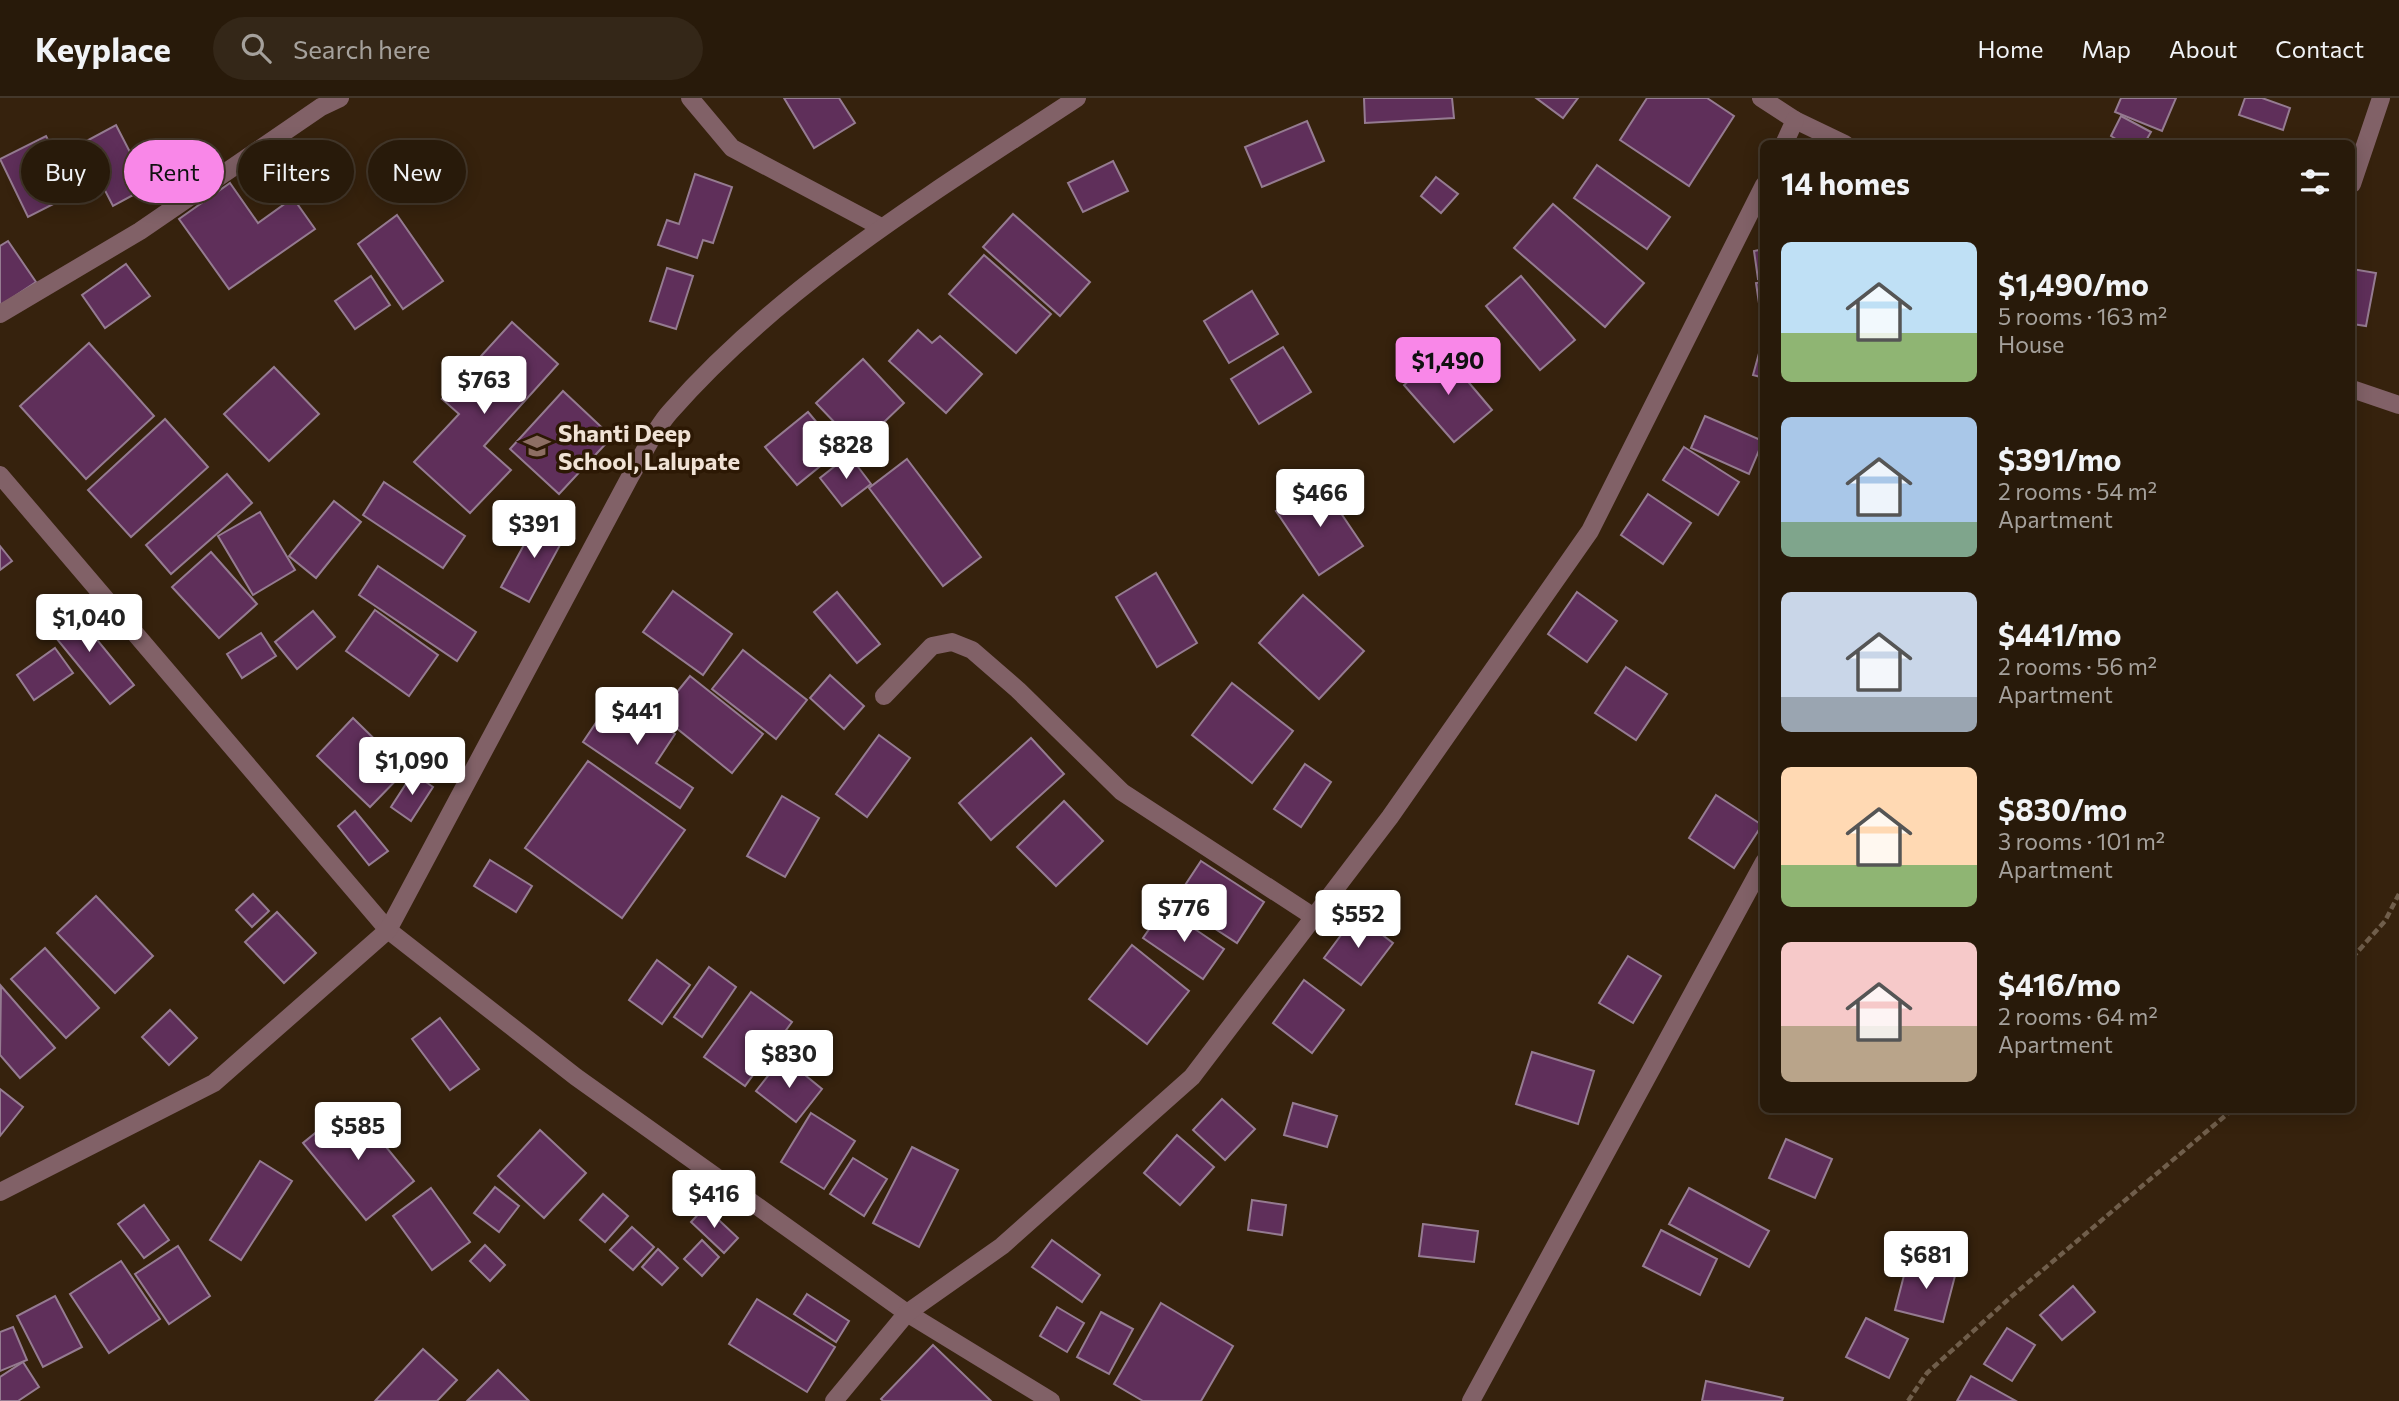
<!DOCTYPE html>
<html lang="en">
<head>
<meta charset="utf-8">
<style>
	body { margin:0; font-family:Commissioner,sans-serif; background:#342718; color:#f1f3f6; height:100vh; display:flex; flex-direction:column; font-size:26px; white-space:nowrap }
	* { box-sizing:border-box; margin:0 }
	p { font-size:23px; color:#a5a19c }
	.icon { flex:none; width:38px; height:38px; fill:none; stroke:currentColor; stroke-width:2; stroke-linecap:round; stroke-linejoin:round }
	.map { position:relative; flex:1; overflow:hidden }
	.sheet { position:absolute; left:1760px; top:42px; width:595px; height:973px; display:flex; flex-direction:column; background:#281a0a; border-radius:10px; box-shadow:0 4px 18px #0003,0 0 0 2px #44382b }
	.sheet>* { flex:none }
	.hud { position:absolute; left:21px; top:42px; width:665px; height:63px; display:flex; gap:14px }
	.price { position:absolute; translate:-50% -60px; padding:0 16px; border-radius:7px; background:#fff; color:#222; font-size:23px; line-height:46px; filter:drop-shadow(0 2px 4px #0008) }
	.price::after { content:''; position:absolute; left:50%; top:42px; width:21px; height:16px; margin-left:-10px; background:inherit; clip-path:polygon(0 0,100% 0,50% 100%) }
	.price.on { background:#f987e8; color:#111 }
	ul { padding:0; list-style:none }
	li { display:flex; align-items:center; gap:21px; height:175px; padding:0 21px }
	li span { display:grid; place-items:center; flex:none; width:196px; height:140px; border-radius:10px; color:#555 }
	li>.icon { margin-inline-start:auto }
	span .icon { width:84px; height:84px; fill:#fffc; stroke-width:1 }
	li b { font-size:30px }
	h2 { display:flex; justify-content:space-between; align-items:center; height:84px; padding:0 21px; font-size:30px }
	.pill { padding:0 24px; border-radius:32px; background:#281a0a; box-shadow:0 4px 18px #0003,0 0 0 2px #44382b; font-size:24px; line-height:63px }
	.pill.on { background:#f987e8; color:#111 }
	header { display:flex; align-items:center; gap:42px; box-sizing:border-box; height:98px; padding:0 35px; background:#281a0a; border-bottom:2px solid #44382b }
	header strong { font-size:33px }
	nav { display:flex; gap:38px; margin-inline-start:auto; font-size:24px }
	.search { width:490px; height:63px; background:#342718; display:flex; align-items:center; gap:18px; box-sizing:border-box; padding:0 24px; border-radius:38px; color:#a5a19c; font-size:26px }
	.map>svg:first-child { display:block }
</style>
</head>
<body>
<header>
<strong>Keyplace</strong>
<div class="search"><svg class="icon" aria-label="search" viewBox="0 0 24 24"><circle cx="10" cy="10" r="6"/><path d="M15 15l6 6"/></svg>Search here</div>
<nav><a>Home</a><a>Map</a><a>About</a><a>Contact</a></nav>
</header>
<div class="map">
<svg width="2399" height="1303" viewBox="0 0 2399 1303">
	<rect width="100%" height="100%" fill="#36220d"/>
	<g fill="#5f2f5a" stroke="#957b91" stroke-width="2">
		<path d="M784,0H839L855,25L814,50Z"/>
		<path d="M1364,0H1452L1454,20L1365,25Z"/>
		<path d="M1536,0H1578L1563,20Z"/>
		<path d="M1647,0H1707L1734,18L1689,88L1620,42Z"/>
		<path d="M2121,0H2176L2162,33L2115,14Z"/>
		<path d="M2245,0H2262L2290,10L2283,32L2239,17Z"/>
		<path d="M2121,18L2151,34L2144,46H2124L2111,38Z"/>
		<path d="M1307,23L1324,63L1262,89L1245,49Z"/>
		<path d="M116,27L148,89L113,108L81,46Z"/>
		<path d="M46,38L75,95L28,119L0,61Z"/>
		<path d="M1113,63L1128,93L1083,114L1068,85Z"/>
		<path d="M1597,67L1670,119L1647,151L1574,100Z"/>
		<path d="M695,76L732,89L713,145L703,142L697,160L658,147L667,122L679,126Z"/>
		<path d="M1436,79L1458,96L1441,115L1421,98Z"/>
		<path d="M230,85L258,125L293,100L315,131L229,191L179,121Z"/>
		<path d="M1553,106L1644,185L1605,229L1514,150Z"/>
		<path d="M1013,116L1090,184L1060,218L983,149Z"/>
		<path d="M397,117L443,183L403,211L358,146Z"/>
		<path d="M8,143L36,184L0,208V148Z"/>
		<path d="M1764,151V180L1758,181L1754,153Z"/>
		<path d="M984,157L1051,216L1016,255L949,196Z"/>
		<path d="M126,166L150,198L105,230L82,197Z"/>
		<path d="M667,170L693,178L676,231L650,223Z"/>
		<path d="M2352,171L2376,175L2366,228L2352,226Z"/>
		<path d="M371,178L390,207L355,231L335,203Z"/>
		<path d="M1521,178L1575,242L1540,272L1486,208Z"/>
		<path d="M1764,184V218L1761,219L1756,185Z"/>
		<path d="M1252,193L1278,236L1229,265L1204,223Z"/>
		<path d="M512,224L558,266L484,348L511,372L470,415L414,364L459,316L442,301Z"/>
		<path d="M918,232L932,245L940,238L982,276L946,315L889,263Z"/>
		<path d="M1764,237V280L1753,277Z"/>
		<path d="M89,245L154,318L86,381L20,308Z"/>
		<path d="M1283,249L1311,294L1259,326L1231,281Z"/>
		<path d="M1443,254L1492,312L1454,344L1404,287Z"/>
		<path d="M863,261L904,305L858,349L816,305Z"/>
		<path d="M274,269L319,316L269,363L224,316Z"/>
		<path d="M563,293L612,339L559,396L510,351Z"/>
		<path d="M808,314L840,352L797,387L765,349Z"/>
		<path d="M1705,318L1763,343L1749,376L1691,350Z"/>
		<path d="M165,321L208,369L131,439L88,392Z"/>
		<path d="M1684,349L1739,384L1718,417L1663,382Z"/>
		<path d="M849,357L871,386L842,408L820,380Z"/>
		<path d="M907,361L981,459L943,488L869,390Z"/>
		<path d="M227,376L252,405L171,476L146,447Z"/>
		<path d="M384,384L465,438L443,470L363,417Z"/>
		<path d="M1320,384L1363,448L1319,477L1276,413Z"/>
		<path d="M1648,396L1691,425L1663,466L1621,437Z"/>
		<path d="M334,403L361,424L316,480L289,458Z"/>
		<path d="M260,414L295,472L253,497L218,438Z"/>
		<path d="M538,421L566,436L529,504L501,489Z"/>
		<path d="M0,448L12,463L0,472Z"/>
		<path d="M211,454L257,506L219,540L172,489Z"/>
		<path d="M378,468L476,534L457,563L359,497Z"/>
		<path d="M1156,475L1197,545L1157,569L1116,499Z"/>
		<path d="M673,493L732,536L703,577L643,534Z"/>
		<path d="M837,494L880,546L857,565L814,514Z"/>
		<path d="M1577,494L1617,523L1587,564L1548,536Z"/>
		<path d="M1303,497L1364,553L1319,601L1259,545Z"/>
		<path d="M67,505L134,587L110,606L43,524Z"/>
		<path d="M375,512L438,557L409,598L346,553Z"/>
		<path d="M313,513L335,539L297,571L275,544Z"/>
		<path d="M261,535L276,558L242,580L227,556Z"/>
		<path d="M55,550L73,575L34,602L17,577Z"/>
		<path d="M743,552L807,602L776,641L712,591Z"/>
		<path d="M1626,569L1667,596L1636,642L1595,615Z"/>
		<path d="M830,577L864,608L844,631L810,600Z"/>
		<path d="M690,578L763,636L732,675L659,616Z"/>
		<path d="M1232,585L1293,633L1252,685L1192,637Z"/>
		<path d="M616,595L675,636L656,665L693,690L680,710L583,644Z"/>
		<path d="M353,620L406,672L370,709L317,658Z"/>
		<path d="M879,637L910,660L867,719L836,696Z"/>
		<path d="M1031,640L1064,676L991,742L959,705Z"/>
		<path d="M588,663L685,732L622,820L525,750Z"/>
		<path d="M1305,666L1331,684L1301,729L1274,711Z"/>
		<path d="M413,675L433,689L411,723L391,709Z"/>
		<path d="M1716,697L1762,727L1734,770L1689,740Z"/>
		<path d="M782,698L819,720L785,779L747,758Z"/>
		<path d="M1064,703L1103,743L1056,788L1017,749Z"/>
		<path d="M355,713L388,753L369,767L338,728Z"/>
		<path d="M490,762L532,788L516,814L474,788Z"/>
		<path d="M1201,763L1264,804L1237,845L1174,804Z"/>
		<path d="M253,796L269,813L252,829L236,812Z"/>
		<path d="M96,798L153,858L115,895L57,835Z"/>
		<path d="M1164,810L1224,851L1203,881L1143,840Z"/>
		<path d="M277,814L316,855L284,885L245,844Z"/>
		<path d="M1356,817L1393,845L1361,887L1324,860Z"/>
		<path d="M1132,847L1189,893L1147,946L1089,901Z"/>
		<path d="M45,850L99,910L66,940L11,881Z"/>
		<path d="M1628,858L1661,878L1633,925L1599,905Z"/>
		<path d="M657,862L690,887L662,926L629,902Z"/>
		<path d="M709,869L736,889L702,939L674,919Z"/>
		<path d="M1304,882L1344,912L1312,955L1273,925Z"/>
		<path d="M1,888L55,950L20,980L0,957Z"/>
		<path d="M751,894L792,924L745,988L704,959Z"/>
		<path d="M170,912L197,940L169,967L142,939Z"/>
		<path d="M440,920L479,971L450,992L412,941Z"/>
		<path d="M1532,954L1594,973L1578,1026L1516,1006Z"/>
		<path d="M783,959L822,991L796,1024L756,993Z"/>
		<path d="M0,991L23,1009L0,1038Z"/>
		<path d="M1222,1001L1255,1031L1225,1062L1193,1032Z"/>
		<path d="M1293,1005L1337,1018L1327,1049L1284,1037Z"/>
		<path d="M351,1006L414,1083L366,1122L303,1045Z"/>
		<path d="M811,1015L855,1043L824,1091L781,1064Z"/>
		<path d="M540,1032L586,1075L544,1120L498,1078Z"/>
		<path d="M1177,1037L1214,1069L1180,1107L1144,1075Z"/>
		<path d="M1786,1041L1832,1061L1815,1100L1769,1080Z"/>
		<path d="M912,1049L958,1072L919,1149L873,1125Z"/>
		<path d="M853,1060L887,1081L864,1118L830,1096Z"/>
		<path d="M260,1063L292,1083L241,1162L210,1142Z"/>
		<path d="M495,1089L519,1108L499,1134L474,1115Z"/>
		<path d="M431,1090L470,1144L432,1172L393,1118Z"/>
		<path d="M1689,1090L1769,1133L1749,1169L1669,1126Z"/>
		<path d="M603,1096L628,1118L605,1144L580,1122Z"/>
		<path d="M1252,1102L1286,1107L1282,1137L1248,1132Z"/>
		<path d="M144,1107L169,1142L144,1160L118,1126Z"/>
		<path d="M705,1109L738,1140L724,1155L691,1124Z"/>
		<path d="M1423,1126L1478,1133L1474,1164L1419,1158Z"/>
		<path d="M632,1129L654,1149L633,1172L610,1152Z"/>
		<path d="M1661,1132L1717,1161L1700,1197L1643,1168Z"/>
		<path d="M702,1142L719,1159L702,1178L684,1161Z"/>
		<path d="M1052,1142L1100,1177L1082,1204L1032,1169Z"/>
		<path d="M485,1147L505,1167L490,1183L470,1163Z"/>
		<path d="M178,1148L210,1198L169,1226L135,1176Z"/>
		<path d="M658,1151L678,1170L662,1187L642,1169Z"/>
		<path d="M1908,1162L1956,1174L1943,1224L1895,1212Z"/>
		<path d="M121,1163L160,1221L109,1255L70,1196Z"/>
		<path d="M2073,1188L2095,1214L2062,1242L2040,1217Z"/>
		<path d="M807,1196L849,1223L836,1244L794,1216Z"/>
		<path d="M55,1198L82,1249L43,1269L17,1218Z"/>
		<path d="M757,1201L835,1249L807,1294L729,1246Z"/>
		<path d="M1161,1205L1233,1248L1201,1303H1143L1114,1286Z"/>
		<path d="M1057,1209L1084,1225L1067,1254L1040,1238Z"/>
		<path d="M1101,1214L1133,1231L1109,1276L1077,1259Z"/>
		<path d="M1866,1220L1908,1241L1889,1280L1846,1259Z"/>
		<path d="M13,1229L27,1262L0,1273V1234Z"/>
		<path d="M2007,1230L2035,1247L2012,1283L1984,1266Z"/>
		<path d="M933,1247L991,1303H883L881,1301Z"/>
		<path d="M423,1251L457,1282L437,1303H375Z"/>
		<path d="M23,1264L39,1289L18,1303H0V1279Z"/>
		<path d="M498,1272L529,1303H467Z"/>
		<path d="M1971,1278L2016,1303H1957Z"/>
		<path d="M1706,1283L1783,1300L1782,1303H1702Z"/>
	</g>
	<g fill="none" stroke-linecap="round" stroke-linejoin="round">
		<g stroke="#705e4b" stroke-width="4.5" stroke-dasharray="7 3.5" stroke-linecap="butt">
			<path d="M2352,860L2385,823L2399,796"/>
			<path d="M1908,1303L1927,1275L2012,1198L2232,1012"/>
		</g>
		<g stroke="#816167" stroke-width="18">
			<path d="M690,0L732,50L881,129"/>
			<path d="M1761,0L1795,22L1845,46"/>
			<path d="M1784,46L1795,22"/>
			<path d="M2352,86L2381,0"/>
			<path d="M0,216L140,133L321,9L340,0"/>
			<path d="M2352,291L2399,307"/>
			<path d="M0,377L388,832L576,979L907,1215L1051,1303"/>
			<path d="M884,598L932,548L952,544L972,552L1018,592L1122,694L1314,819"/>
			<path d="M0,1094L214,985L388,832L631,377C643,357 654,332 670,314C783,185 936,93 1077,0"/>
			<path d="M834,1303L907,1215L1002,1148L1192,979L1390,719L1590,433L1764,87"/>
			<path d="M1471,1303L1764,764"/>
		</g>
	</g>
	<defs>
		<g id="school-bare" transform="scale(2.1)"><path d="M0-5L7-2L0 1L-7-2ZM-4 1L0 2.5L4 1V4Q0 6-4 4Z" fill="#8d6e63" stroke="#2c1804" stroke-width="2.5" paint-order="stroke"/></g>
	</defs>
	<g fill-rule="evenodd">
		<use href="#school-bare" x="537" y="348"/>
	</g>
	<g text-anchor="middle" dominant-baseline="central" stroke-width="7" stroke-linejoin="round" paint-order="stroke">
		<g font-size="24" font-weight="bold" fill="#f0e2d5" stroke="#2c1804" text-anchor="start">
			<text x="558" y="334">Shanti Deep<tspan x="558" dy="28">School, Lalupate</tspan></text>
		</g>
	</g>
</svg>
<b class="price on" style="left:1448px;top:299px">$1,490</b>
<b class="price" style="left:484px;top:318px">$763</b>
<b class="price" style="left:846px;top:383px">$828</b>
<b class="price" style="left:1320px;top:431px">$466</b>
<b class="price" style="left:534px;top:462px">$391</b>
<b class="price" style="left:89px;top:556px">$1,040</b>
<b class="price" style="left:637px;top:649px">$441</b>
<b class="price" style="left:412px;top:699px">$1,090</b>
<b class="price" style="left:1184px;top:846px">$776</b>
<b class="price" style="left:1358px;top:852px">$552</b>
<b class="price" style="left:789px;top:992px">$830</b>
<b class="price" style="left:358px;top:1064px">$585</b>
<b class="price" style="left:714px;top:1132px">$416</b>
<b class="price" style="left:1926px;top:1193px">$681</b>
<div class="hud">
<a class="pill">Buy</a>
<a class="pill on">Rent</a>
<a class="pill">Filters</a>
<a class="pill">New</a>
</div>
<section class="sheet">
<h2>14 homes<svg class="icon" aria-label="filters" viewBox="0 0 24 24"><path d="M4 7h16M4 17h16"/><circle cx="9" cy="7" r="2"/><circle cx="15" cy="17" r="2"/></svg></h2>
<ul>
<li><span style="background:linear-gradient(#bfe0f5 65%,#8fb573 0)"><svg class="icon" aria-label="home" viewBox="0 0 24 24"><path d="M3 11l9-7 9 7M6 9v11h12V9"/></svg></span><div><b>$1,490/mo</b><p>5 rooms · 163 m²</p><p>House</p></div></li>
<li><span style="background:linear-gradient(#a9c7e8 75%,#7fa58c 0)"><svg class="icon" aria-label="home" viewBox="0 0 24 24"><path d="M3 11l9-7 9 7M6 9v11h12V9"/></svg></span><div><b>$391/mo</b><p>2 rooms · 54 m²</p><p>Apartment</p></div></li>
<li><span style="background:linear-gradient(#c9d6e8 75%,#9aa5b1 0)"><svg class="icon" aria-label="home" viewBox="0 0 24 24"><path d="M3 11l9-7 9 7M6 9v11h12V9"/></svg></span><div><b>$441/mo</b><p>2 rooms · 56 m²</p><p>Apartment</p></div></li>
<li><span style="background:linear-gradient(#ffd9b3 70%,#8fb573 0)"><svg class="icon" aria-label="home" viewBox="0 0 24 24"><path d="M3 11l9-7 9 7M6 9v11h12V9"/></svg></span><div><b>$830/mo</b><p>3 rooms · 101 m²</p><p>Apartment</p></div></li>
<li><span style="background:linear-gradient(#f6c9c9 60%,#b9a48a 0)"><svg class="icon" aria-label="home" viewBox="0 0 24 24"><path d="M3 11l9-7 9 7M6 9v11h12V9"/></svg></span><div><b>$416/mo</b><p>2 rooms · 64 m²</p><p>Apartment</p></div></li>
</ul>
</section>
</div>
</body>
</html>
